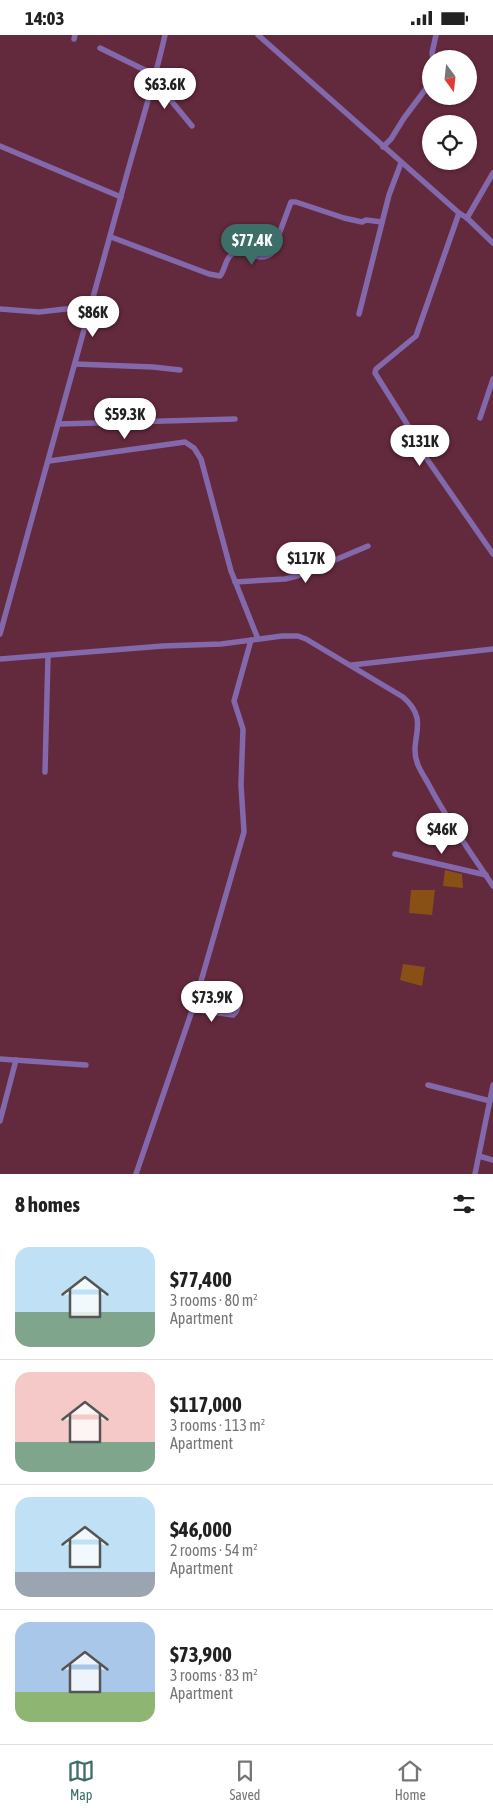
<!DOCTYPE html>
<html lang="en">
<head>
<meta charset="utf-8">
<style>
	body { margin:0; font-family:"Asap Condensed",sans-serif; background:#f6f6f6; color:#222; height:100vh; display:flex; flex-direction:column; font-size:19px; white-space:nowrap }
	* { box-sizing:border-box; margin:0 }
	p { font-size:16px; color:#767676 }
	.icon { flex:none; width:28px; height:28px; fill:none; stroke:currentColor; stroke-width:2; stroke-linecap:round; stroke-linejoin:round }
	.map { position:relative; height:1139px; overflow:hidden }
	.side { display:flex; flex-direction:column; background:#fff; flex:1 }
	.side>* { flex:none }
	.needle { width:32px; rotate:165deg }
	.controls { position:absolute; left:422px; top:15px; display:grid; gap:10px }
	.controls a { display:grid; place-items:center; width:55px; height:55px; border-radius:50%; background:#fff; box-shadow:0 1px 4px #0004; font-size:25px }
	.price { position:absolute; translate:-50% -42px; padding:0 11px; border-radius:18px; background:#fff; color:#222; font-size:16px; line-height:32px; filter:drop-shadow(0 1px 2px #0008) }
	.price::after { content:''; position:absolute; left:50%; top:30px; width:15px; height:11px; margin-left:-8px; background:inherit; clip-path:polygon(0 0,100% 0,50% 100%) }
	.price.selected { background:#3c6f67; color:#fff }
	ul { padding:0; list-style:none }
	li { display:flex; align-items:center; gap:15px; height:125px; padding:0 15px }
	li+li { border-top:1px solid #e0e0e0 }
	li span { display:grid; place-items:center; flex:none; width:140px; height:100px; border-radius:15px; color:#555 }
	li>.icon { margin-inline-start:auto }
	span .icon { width:60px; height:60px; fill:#fffc; stroke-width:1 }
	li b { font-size:21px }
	h2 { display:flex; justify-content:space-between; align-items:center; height:60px; padding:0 15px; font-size:21px }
	.status { display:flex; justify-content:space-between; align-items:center; height:35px; padding:0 25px; background:#fff; direction:ltr }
	.status svg { height:14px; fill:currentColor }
	.dock { display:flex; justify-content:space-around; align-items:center; height:70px; border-top:1px solid #e0e0e0; background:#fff; font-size:14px; color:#767676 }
	.dock a { display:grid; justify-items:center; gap:2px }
	.dock .selected { color:#3c6f67 }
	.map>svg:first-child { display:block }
</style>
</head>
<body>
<div class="status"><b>14:03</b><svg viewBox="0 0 49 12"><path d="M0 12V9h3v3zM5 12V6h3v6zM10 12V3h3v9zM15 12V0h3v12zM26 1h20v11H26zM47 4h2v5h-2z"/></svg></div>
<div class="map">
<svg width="493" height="1139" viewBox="0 0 493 1139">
	<rect width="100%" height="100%" fill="#63293d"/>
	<g fill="#885015">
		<path d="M445,835L462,839L463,853L443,851Z"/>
		<path d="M411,855H435L432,880L409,878Z"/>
		<path d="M403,929L425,932L422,951L400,945Z"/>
	</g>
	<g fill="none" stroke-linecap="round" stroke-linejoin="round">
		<g stroke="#8368ab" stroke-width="5.5">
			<path d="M258,0L459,178L467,183L493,208"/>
			<path d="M74,4L75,0"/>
			<path d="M100,13L155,40"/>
			<path d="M433,24L432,18L436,0"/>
			<path d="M154,45L192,91"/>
			<path d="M0,111L121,162"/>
			<path d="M383,112L391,104L404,83L431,47"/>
			<path d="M459,178L416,301L376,334L375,338L412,397L420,414L493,519"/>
			<path d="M467,183L493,138"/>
			<path d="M111,202L209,239L220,241C225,235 225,225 231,220C242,208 257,231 272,218L291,167H296L344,183L362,187L366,185L382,187"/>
			<path d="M0,274L39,277L65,274H89"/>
			<path d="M359,279L389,160L401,128"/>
			<path d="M75,329L153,332L180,335"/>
			<path d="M480,383L493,344"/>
			<path d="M59,389L235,384"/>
			<path d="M49,426L185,407L194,413L201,424L231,536L258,604"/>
			<path d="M235,547L285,544L297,541L368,511"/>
			<path d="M0,599C39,453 82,307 121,161C135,107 153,54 165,0"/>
			<path d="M0,624L163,611L221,609L282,601H298L306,604L403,662C432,687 407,704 418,730C421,737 425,743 429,750C447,785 471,818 493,851"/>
			<path d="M352,630L493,614"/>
			<path d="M45,737L48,621"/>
			<path d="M395,819L486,840"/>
			<path d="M192,974L233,980C240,975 239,963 239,955"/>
			<path d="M0,1024L86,1030"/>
			<path d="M428,1050L490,1066"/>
			<path d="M0,1086L16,1025"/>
			<path d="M479,1121L493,1125"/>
			<path d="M136,1139L195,967L244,797L241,750L243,694L234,666L251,605"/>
			<path d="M475,1139L493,1050"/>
		</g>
	</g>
</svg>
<div class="controls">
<a><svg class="needle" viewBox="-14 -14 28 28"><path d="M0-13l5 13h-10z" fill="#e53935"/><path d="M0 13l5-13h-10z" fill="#767676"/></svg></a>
<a><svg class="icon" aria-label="locate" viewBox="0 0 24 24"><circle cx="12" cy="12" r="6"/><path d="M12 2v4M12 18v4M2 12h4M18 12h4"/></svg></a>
</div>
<b class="price" style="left:165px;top:75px">$63.6K</b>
<b class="price selected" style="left:252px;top:231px">$77.4K</b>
<b class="price" style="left:93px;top:303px">$86K</b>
<b class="price" style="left:125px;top:405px">$59.3K</b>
<b class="price" style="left:420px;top:432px">$131K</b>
<b class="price" style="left:306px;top:549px">$117K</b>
<b class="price" style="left:442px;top:820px">$46K</b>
<b class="price" style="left:212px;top:988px">$73.9K</b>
</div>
<section class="side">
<h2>8 homes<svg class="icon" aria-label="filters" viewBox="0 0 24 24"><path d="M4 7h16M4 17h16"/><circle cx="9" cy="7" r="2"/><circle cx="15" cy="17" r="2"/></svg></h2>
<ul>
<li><span style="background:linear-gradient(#bfe0f5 65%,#7fa58c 0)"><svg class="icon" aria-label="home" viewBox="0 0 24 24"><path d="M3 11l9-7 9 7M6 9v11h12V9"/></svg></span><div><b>$77,400</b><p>3 rooms · 80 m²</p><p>Apartment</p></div></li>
<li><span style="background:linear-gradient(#f6c9c9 70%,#7fa58c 0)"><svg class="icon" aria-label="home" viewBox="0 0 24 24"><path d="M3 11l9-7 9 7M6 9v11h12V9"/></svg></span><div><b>$117,000</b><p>3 rooms · 113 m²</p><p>Apartment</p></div></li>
<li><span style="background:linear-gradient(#bfe0f5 75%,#9aa5b1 0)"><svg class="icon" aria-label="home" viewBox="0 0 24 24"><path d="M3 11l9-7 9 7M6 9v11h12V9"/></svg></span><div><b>$46,000</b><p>2 rooms · 54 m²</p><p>Apartment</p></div></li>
<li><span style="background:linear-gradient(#a9c7e8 70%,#8fb573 0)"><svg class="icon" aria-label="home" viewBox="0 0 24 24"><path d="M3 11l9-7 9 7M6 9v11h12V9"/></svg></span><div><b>$73,900</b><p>3 rooms · 83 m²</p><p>Apartment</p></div></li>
</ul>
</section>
<nav class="dock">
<a class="selected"><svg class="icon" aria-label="map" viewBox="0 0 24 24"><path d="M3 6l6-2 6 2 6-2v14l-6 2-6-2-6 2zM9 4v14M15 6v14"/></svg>Map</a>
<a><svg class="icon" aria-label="saved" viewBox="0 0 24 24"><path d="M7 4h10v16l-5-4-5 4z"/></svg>Saved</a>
<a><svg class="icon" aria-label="home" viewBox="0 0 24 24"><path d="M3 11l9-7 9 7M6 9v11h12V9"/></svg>Home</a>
</nav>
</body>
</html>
